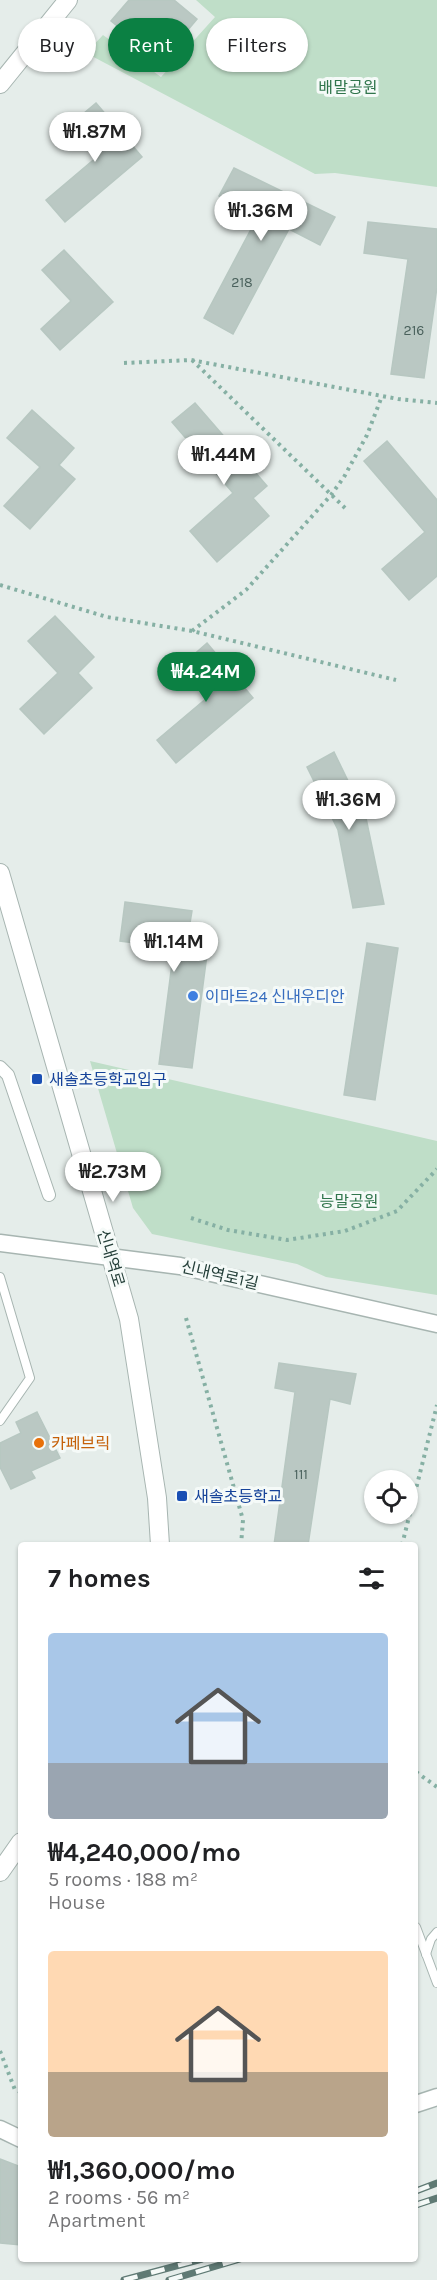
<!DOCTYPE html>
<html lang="en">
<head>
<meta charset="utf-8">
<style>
	body { margin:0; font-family:Karla,"Noto Sans KR",sans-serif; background:#f2f2f2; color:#202124; height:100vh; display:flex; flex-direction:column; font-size:22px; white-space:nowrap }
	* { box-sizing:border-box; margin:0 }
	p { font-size:20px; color:#757577 }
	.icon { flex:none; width:33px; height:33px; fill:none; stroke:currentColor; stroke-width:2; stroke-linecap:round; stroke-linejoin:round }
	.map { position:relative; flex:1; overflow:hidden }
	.side { position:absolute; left:18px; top:1542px; width:400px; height:720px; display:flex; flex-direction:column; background:#fff; border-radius:6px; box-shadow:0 2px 4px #0004 }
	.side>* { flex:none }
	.guide { position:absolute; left:18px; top:18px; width:402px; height:54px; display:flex; gap:12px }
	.buttons { position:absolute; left:364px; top:1470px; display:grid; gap:12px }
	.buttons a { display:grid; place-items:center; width:54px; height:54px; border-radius:50%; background:#fff; box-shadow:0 2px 4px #0004; font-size:30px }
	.price { position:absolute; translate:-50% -51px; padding:0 14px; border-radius:21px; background:#fff; color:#222; font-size:20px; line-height:39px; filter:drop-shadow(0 2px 3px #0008) }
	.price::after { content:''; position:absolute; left:50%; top:36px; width:18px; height:14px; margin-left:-9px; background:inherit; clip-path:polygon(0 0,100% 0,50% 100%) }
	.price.active { background:#0b8043; color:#fff }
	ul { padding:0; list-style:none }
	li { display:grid; align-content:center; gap:12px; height:318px; padding:0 30px }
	li span { display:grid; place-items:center; height:186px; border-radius:6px; color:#555 }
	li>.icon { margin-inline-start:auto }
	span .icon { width:108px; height:108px; fill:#fffc; stroke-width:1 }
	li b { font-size:26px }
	h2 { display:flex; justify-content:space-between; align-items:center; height:72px; padding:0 30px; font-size:26px }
	.chip { padding:0 21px; border-radius:27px; background:#fff; box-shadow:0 2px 4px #0004; font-size:21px; line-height:54px }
	.chip.active { background:#0b8043; color:#fff }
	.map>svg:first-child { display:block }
</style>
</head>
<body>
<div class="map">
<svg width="437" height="2280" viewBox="0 0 437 2280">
	<rect width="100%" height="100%" fill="#e5edea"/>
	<g fill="#bfdec8">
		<path d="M196,0H437V187L335,173L315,174L86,53L103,35L161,77L215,17Z"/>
		<path d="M90,1061L437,1141V1295L326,1277L297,1264L152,1234L133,1208Z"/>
	</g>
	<g fill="#bac8c3" stroke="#b7c7c1" stroke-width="1.5">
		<path d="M129,0H174L197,19L161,62L111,21Z"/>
		<path d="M96,103L142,157L65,222L46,200L98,156L71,124Z"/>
		<path d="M234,168L335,217L320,245L289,229L233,334L204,318L258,216L219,196Z"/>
		<path d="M368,222L437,229V287L424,378L391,374L408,259L364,253Z"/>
		<path d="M64,250L113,302L60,350L41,329L71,301L42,270Z"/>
		<path d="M195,403L267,486L253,498L269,516L217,562L190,531L233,493L172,422Z"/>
		<path d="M32,410L74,448L59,465L75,479L30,529L4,506L40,467L7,438Z"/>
		<path d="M387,441L437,500V576L409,600L382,569L425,532L364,461Z"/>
		<path d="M55,616L94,657L78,673L92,688L44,734L20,709L58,673L28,641Z"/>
		<path d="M207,643L253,698L176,763L157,740L208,697L182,665Z"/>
		<path d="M334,752L366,818L384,904L353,908L338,830L307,767Z"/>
		<path d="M125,902L192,911L189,929L210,932L192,1068L159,1064L174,948L120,941Z"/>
		<path d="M367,943L398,948L375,1100L344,1095Z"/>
		<path d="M279,1363L356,1374L350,1404L330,1399L308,1545H274L295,1392L275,1388Z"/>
		<path d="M37,1412L60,1458L31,1471L35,1478L11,1489L0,1467V1443L21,1433L16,1422Z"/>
		<path d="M0,2159L21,2167V2245L0,2243Z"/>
	</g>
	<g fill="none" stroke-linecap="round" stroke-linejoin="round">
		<g stroke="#a7b5b1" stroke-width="10">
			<g id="service">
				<path d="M0,1277L30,1378L0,1421"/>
				<path d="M416,1927L437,1983"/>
				<path d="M426,1954L431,1939L437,1932"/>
			</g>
		</g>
		<g stroke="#a7b5b1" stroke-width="14">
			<path id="pedestrian" d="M0,1067L8,1075L49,1195"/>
		</g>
		<g stroke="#a7b5b1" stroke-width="19">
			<g id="minor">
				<path d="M0,1243L180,1266L437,1324"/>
				<path d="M416,2104L437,2097"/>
				<path d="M0,2129L21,2139"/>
			</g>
		</g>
		<g stroke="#a7b5b1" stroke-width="20">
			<g id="tertiary">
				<path d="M0,84L68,0"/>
				<path d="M0,873L129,1319L157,1498L160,1545"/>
				<path d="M0,1872L21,1842"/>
			</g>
		</g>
		<g stroke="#86b0a4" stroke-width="4" stroke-dasharray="3 4.5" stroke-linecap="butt">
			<path d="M192,360L345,508"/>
			<path d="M124,363L191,360L398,399L437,403"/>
			<path d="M0,585L107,617L192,631L396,680"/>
			<path d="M192,631L246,590L331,495L344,477L367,435L382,396"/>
			<path d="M191,1218L228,1230L287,1240L345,1231L397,1211L437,1169"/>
			<path d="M186,1318L243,1520L241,1545"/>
			<path d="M402,1545L437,1405"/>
			<path d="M416,1772L437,1787"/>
			<path d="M0,2051L15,2090L21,2092"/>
		</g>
		<use href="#service" stroke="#fff" stroke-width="8"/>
		<use href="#pedestrian" stroke="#fff" stroke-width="12"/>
		<use href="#minor" stroke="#fff" stroke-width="16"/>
		<use href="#tertiary" stroke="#fff" stroke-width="18"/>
		<g stroke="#5f7a74" stroke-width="7">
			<g id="rail">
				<path d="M416,2191L437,2183"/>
				<path d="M416,2205L437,2198"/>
				<path d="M124,2280L202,2259"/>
				<path d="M169,2280L240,2259"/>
			</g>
		</g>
		<use href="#rail" stroke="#f5faf8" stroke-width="4.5" stroke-dasharray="14" stroke-linecap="butt"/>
	</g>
	<circle fill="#3f7fe0" stroke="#f5faf8" stroke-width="2" cx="193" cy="996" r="6"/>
	<g fill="#1a4fb4" stroke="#f5faf8" stroke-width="2">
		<rect x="31" y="1073" width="12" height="12" rx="3"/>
		<rect x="176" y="1490" width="12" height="12" rx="3"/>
	</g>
	<circle fill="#e8710a" stroke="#f5faf8" stroke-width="2" cx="39" cy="1443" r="6"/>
	<g text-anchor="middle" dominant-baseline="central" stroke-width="6" stroke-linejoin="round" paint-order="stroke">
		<g font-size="14" fill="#4a615c">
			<text x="242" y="282">218</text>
			<text x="414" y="330">216</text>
			<text x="301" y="1474">111</text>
		</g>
		<g font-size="16" fill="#30754c" stroke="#f5faf8">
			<text x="348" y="87">배말공원</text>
			<text x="349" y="1201">능말공원</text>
		</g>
		<g font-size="16" fill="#366cbe" stroke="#f5faf8" text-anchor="start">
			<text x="205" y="996">이마트24 신내우디안</text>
		</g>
		<g font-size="16" fill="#164399" stroke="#f5faf8" text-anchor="start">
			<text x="49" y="1079">새솔초등학교입구</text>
			<text x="194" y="1496">새솔초등학교</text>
		</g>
		<g font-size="16" fill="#243f39" stroke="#f5faf8">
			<text transform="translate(111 1258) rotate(73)">신내역로</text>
			<text transform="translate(220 1275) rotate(13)">신내역로1길</text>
		</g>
		<g font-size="16" fill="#c56008" stroke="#f5faf8" text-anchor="start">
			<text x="51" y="1443">카페브릭</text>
		</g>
	</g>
</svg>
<div class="buttons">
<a><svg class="icon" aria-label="locate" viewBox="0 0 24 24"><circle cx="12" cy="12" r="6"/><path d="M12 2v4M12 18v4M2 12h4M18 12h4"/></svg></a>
</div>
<b class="price" style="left:95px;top:163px">₩1.87M</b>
<b class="price" style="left:261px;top:242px">₩1.36M</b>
<b class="price" style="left:224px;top:486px">₩1.44M</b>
<b class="price active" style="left:206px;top:703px">₩4.24M</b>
<b class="price" style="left:349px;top:831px">₩1.36M</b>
<b class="price" style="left:174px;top:973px">₩1.14M</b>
<b class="price" style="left:113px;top:1203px">₩2.73M</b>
<div class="guide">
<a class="chip">Buy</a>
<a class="chip active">Rent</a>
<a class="chip">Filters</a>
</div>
<section class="side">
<h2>7 homes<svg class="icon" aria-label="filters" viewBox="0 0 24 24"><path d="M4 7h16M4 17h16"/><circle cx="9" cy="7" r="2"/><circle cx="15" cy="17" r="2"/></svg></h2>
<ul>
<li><span style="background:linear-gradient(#a9c7e8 70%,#9aa5b1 0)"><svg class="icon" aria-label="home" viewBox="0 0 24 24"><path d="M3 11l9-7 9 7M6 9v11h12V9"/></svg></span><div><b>₩4,240,000/mo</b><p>5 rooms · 188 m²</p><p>House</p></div></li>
<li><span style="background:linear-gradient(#ffd9b3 65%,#b9a48a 0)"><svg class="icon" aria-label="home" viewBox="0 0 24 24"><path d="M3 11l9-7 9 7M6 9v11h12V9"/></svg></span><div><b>₩1,360,000/mo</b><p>2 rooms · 56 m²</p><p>Apartment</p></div></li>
</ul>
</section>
</div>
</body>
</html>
